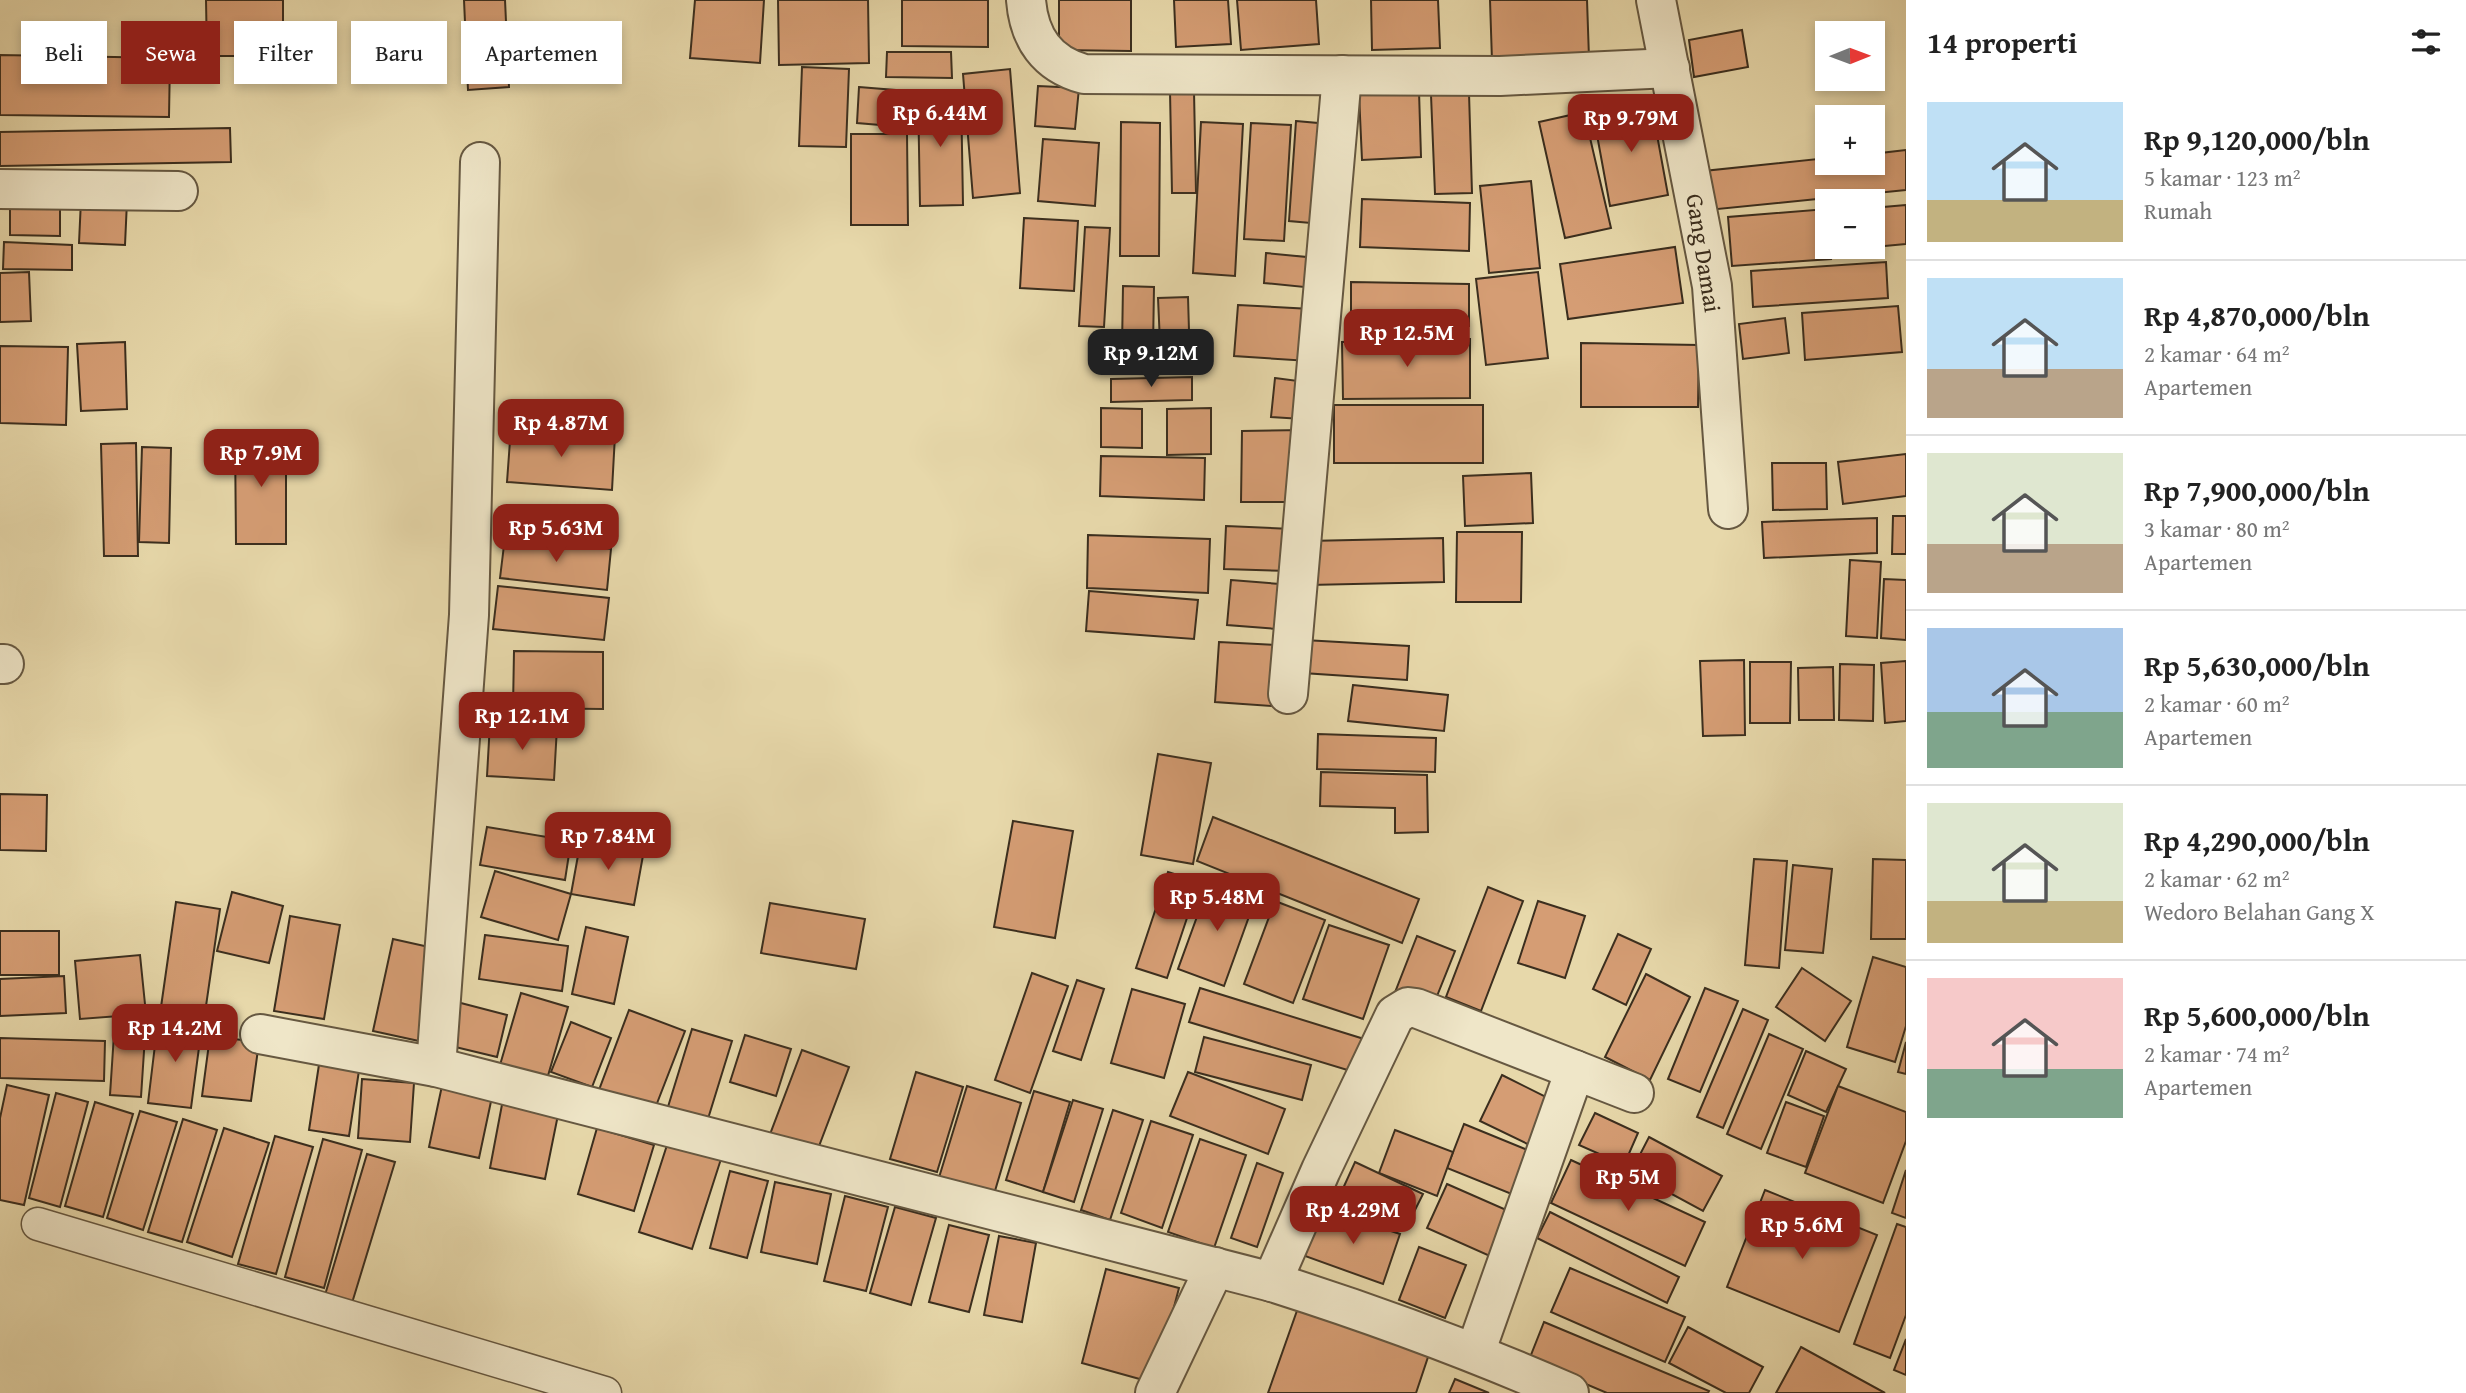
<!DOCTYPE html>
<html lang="id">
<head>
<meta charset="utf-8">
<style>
	body { margin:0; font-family:"Gentium Book Plus",serif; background:#f2f2f2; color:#222; height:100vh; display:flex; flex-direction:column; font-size:26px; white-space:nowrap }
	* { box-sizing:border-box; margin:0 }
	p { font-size:23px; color:#767676 }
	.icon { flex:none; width:38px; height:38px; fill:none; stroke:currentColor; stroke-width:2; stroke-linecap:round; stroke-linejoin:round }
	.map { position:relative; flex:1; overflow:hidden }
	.panel { display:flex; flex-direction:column; background:#fff; width:560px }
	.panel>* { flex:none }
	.banner { position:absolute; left:21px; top:21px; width:665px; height:63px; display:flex; gap:14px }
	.needle { width:46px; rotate:89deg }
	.fabs { position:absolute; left:1815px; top:21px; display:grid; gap:14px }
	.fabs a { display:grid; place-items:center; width:70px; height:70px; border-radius:0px; background:#fff; box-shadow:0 4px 10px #0003; font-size:35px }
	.price { position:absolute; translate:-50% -60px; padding:0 16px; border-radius:14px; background:#8f2418; color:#fff; font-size:23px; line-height:46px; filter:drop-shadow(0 2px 4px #0008) }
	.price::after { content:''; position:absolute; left:50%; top:42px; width:21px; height:16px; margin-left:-10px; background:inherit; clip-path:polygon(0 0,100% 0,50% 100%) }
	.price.current { background:#222; color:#fff }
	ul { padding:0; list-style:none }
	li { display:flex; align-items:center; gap:21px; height:175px; padding:0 21px }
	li+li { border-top:2px solid #e0e0e0 }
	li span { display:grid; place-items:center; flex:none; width:196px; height:140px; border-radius:0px; color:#555 }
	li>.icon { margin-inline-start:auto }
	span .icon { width:84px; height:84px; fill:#fffc; stroke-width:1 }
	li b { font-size:30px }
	h2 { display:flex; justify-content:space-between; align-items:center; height:84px; padding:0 21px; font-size:30px }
	.pill { padding:0 24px; border-radius:0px; background:#fff; box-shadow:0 4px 10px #0003; font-size:24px; line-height:63px }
	.pill.current { background:#8f2418; color:#fff }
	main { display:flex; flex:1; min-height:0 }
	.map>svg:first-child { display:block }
</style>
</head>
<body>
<main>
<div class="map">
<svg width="1906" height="1393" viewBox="0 0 1906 1393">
	<rect width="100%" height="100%" fill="#e7d8aa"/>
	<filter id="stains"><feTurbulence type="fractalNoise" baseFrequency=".00286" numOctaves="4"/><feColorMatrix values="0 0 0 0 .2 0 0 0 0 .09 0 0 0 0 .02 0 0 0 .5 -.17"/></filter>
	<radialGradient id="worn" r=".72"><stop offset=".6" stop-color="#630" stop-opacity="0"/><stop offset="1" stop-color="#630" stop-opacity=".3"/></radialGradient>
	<g fill="#d59d74" stroke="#3b2e1e" stroke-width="2">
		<path d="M206,0H283V56H207Z"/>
		<path d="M464,0H505L509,87L468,90Z"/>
		<path d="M695,0H764L760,63L690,58Z"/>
		<path d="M778,0H868L869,63L779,65Z"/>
		<path d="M902,0H988V47L902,46Z"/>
		<path d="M1059,0H1131V51L1059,50Z"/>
		<path d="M1174,0H1228L1231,44L1176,47Z"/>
		<path d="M1237,0H1316L1319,44L1241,50Z"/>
		<path d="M1371,0H1438L1440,48L1372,50Z"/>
		<path d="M1490,0H1587L1589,58L1492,61Z"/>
		<path d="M1742,30L1748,67L1694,77L1689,40Z"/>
		<path d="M887,52H951L952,78L886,77Z"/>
		<path d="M0,55L170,58L169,117L0,115Z"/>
		<path d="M802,67L849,69L846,147L799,146Z"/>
		<path d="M1010,69L1020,193L973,198L963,74Z"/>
		<path d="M1038,86L1079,88L1075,129L1035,126Z"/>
		<path d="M859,87L895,90L892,126L857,123Z"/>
		<path d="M961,91L963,205L920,206L918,92Z"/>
		<path d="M1170,91H1194L1196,193H1172Z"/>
		<path d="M1419,91L1421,157L1362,160L1359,94Z"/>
		<path d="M1469,93L1472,193L1435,194L1431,95Z"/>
		<path d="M1651,102L1668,195L1610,206L1593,113Z"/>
		<path d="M1584,112L1611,228L1565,238L1539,122Z"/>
		<path d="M1296,121L1329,124L1322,224L1289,221Z"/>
		<path d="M1121,122L1160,123L1159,256H1120Z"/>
		<path d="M1201,122L1243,124L1235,276L1193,273Z"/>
		<path d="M1251,123L1291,125L1284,241L1244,239Z"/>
		<path d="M230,128L231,162L0,166V132Z"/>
		<path d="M851,134H907L908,225H851Z"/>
		<path d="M1043,139L1099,143L1095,206L1038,201Z"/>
		<path d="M1906,150V190L1708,210L1704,171L1827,158V163H1872V154Z"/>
		<path d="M1531,181L1540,268L1489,273L1480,186Z"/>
		<path d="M1362,199L1470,203L1469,251L1360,247Z"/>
		<path d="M81,200L127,201L125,245L79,243Z"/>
		<path d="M1906,205V244L1863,248L1872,247V208Z"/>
		<path d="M10,208L60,209V236L10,235Z"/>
		<path d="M1827,209V247H1830L1831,259L1732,266L1728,217Z"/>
		<path d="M1024,218L1078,221L1074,291L1020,288Z"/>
		<path d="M1085,227L1110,228L1104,327L1079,326Z"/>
		<path d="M4,242L72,245V270L3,269Z"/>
		<path d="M1675,247L1683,303L1568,319L1560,264Z"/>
		<path d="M1266,253L1317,258L1314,288L1264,283Z"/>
		<path d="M1886,262L1888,298L1753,307L1751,271Z"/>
		<path d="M29,272L31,321L0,322V273Z"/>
		<path d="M1538,272L1548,358L1486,365L1476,279Z"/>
		<path d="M1351,282L1469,284V326H1351Z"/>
		<path d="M1123,286L1154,287L1153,348H1122Z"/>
		<path d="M1188,297L1190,364L1161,365L1158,298Z"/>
		<path d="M1238,305L1311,309L1309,361L1234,356Z"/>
		<path d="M1898,306L1902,352L1805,360L1802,313Z"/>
		<path d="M1785,318L1789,353L1743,359L1739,324Z"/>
		<path d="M1470,339V398L1343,399L1342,342Z"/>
		<path d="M125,342L127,409L81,411L77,344Z"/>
		<path d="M1581,343L1699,345L1698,407H1581Z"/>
		<path d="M0,346L68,347L66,425L0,423Z"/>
		<path d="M1192,377V400L1111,402V379Z"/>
		<path d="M1275,378L1306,382L1302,419L1271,417Z"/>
		<rect x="1334" y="405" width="149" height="58"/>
		<path d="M1101,408L1142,409V448L1101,447Z"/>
		<path d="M1211,408V454L1167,455V409Z"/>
		<path d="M511,427L615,435L612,490L507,482Z"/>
		<path d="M1304,430L1305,502H1241L1242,431Z"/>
		<path d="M235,435H286V544H236Z"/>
		<path d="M136,443L138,556H104L101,444Z"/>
		<path d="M142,447L171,448L169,543L139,542Z"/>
		<path d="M1906,454V496L1843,504L1838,462Z"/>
		<path d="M1101,456L1205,458L1204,500L1100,496Z"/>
		<path d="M1772,463H1826L1827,509L1773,510Z"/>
		<path d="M1531,473L1533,523L1465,526L1463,476Z"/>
		<path d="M1893,516H1906V554H1892Z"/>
		<path d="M1877,518V553L1764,558L1762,522Z"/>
		<path d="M1226,526L1291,529L1290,571L1224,569Z"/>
		<path d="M1457,532H1522L1521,602H1456Z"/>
		<path d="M1088,535L1210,539L1208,593L1087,588Z"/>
		<path d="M505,537L611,549L607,590L500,578Z"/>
		<path d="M1443,538L1444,582L1309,585L1308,541Z"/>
		<path d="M1850,560L1881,562L1877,638L1846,636Z"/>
		<path d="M1884,579L1906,580V640L1881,638Z"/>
		<path d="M1231,580L1293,585L1290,630L1227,625Z"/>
		<path d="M498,586L609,598L604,640L493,629Z"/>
		<path d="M1089,591L1198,600L1194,639L1086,631Z"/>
		<path d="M1304,640L1409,646L1407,680L1303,673Z"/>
		<path d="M1219,642L1275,645L1271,706L1215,702Z"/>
		<path d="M514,651L603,652V709L513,708Z"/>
		<path d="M1744,660L1745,735L1703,736L1700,661Z"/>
		<path d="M1906,661V721L1885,723L1881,663Z"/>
		<path d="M1750,662H1791L1790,723H1750Z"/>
		<path d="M1840,664L1874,665L1873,721L1839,720Z"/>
		<path d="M1833,667L1834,720H1799L1798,668Z"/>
		<path d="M1353,685L1448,695L1444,731L1348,721Z"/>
		<path d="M490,723L557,727L554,780L487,776Z"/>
		<path d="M1318,734L1436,738L1435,772L1317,769Z"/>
		<path d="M1158,754L1211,763L1193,864L1141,855Z"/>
		<path d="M1321,772L1427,775L1428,832L1395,833V808L1320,806Z"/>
		<path d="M0,794L47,795L46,851L0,850Z"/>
		<path d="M1213,817L1419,899L1402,943L1197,861Z"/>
		<path d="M1013,821L1073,831L1055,938L994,927Z"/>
		<path d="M487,827L571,841L565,880L480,865Z"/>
		<path d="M581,839L644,850L634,905L571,894Z"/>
		<path d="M1754,859L1787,861L1779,968L1745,965Z"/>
		<path d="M1873,859L1906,860V939H1871Z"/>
		<path d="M1793,865L1832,869L1823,953L1785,950Z"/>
		<path d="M495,871L571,894L558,940L481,917Z"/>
		<path d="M1168,872L1199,882L1167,978L1136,968Z"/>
		<path d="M1210,881L1256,897L1224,986L1178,969Z"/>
		<path d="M1488,887L1523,901L1481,1011L1446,997Z"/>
		<path d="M232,892L283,906L269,963L217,951Z"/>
		<path d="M1275,901L1325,920L1293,1003L1244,984Z"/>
		<path d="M1538,901L1585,916L1565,978L1518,963Z"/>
		<path d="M176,902L220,909L205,1013L161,1007Z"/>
		<path d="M770,903L865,919L856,969L761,953Z"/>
		<path d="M290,916L340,925L324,1019L274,1011Z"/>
		<path d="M1329,925L1389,945L1363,1019L1303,999Z"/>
		<path d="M586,927L628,937L614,1004L572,994Z"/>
		<rect x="0" y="931" width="59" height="44"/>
		<path d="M1618,934L1651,949L1626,1005L1593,989Z"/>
		<path d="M485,935L568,946L562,991L479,979Z"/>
		<path d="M1417,936L1455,951L1431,1011L1394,995Z"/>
		<path d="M393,939L438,949L419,1041L373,1031Z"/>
		<path d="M140,955L146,1014L80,1019L75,961Z"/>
		<path d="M1873,957L1906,967V1026L1895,1062L1847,1047Z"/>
		<path d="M1802,968L1851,1001L1825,1041L1776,1007Z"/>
		<path d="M1032,973L1068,986L1030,1093L995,1080Z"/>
		<path d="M1646,974L1690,997L1650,1080L1605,1057Z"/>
		<path d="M64,976L66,1013L0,1016V979Z"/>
		<path d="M1077,980L1104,989L1081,1060L1053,1051Z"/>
		<path d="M1200,988L1364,1039L1354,1072L1189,1022Z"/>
		<path d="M1705,988L1738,1001L1700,1092L1668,1079Z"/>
		<path d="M1132,989L1185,1004L1164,1078L1111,1063Z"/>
		<path d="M521,993L568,1007L547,1079L500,1065Z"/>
		<path d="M457,1002L507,1015L497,1057L447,1045Z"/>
		<path d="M1743,1009L1768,1020L1723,1128L1697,1117Z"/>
		<path d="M629,1010L685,1031L654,1111L599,1090Z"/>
		<path d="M158,1020L202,1025L191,1108L148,1103Z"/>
		<path d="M571,1022L611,1038L592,1087L551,1072Z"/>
		<path d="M692,1029L732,1041L707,1122L667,1110Z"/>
		<path d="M114,1034L145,1036L141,1097L110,1095Z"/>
		<path d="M1769,1034L1803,1049L1761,1149L1727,1134Z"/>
		<path d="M745,1035L791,1049L776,1096L730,1082Z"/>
		<path d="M210,1036L259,1042L251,1101L202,1096Z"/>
		<path d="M1204,1037L1311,1065L1302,1100L1195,1072Z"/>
		<path d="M0,1038L105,1041L104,1081L0,1078Z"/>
		<path d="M1906,1042V1074L1898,1072Z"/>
		<path d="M802,1050L849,1067L816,1154L769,1137Z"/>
		<path d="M1806,1051L1846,1069L1826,1112L1788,1095Z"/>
		<path d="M320,1058L360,1064L349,1136L309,1130Z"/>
		<path d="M916,1072L963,1087L937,1172L890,1159Z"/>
		<path d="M1188,1072L1285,1109L1268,1154L1170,1116Z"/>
		<path d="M1502,1075L1562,1105L1540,1150L1480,1121Z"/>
		<path d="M362,1079L414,1083L410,1142L358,1138Z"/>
		<path d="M443,1081L493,1092L479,1158L429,1147Z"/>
		<path d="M7,1085L49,1095L24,1205L0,1200V1118Z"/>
		<path d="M967,1086L1021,1103L992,1201L937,1184Z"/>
		<path d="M1838,1086L1906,1112V1141L1883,1203L1805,1173Z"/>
		<path d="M1034,1091L1070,1102L1043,1192L1006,1180Z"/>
		<path d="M56,1093L88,1102L60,1207L29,1198Z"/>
		<path d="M504,1094L560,1105L545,1179L490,1168Z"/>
		<path d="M1073,1100L1103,1109L1074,1202L1043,1192Z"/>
		<path d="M95,1102L133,1114L103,1217L65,1206Z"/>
		<path d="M1786,1102L1824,1116L1806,1167L1767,1153Z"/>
		<path d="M1113,1110L1143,1120L1110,1220L1081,1210Z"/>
		<path d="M140,1111L177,1122L143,1230L107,1218Z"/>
		<path d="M1595,1113L1638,1133L1624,1165L1579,1145Z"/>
		<path d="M183,1119L217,1130L182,1242L148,1232Z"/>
		<path d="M1151,1121L1193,1135L1162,1228L1121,1213Z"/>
		<path d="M1464,1124L1542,1156L1524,1199L1447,1168Z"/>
		<path d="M224,1128L269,1143L232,1257L187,1242Z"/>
		<path d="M597,1128L654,1145L634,1211L578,1194Z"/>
		<path d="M1395,1130L1453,1152L1437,1196L1379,1173Z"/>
		<path d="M275,1136L313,1147L276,1274L238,1264Z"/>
		<path d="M1649,1137L1722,1176L1703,1211L1631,1172Z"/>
		<path d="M323,1139L362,1150L324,1288L285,1277Z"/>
		<path d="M1200,1139L1246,1155L1214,1248L1168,1232Z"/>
		<path d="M668,1142L721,1159L692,1249L639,1232Z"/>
		<path d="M367,1154L395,1162L352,1303L325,1295Z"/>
		<path d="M1571,1160L1705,1222L1685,1266L1551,1203Z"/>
		<path d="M1355,1162L1423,1194L1406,1228L1340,1195Z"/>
		<path d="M1257,1163L1283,1173L1257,1247L1231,1238Z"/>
		<path d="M1906,1170V1218L1892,1213Z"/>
		<path d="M730,1171L768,1181L747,1258L710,1248Z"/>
		<path d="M775,1182L831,1194L817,1264L761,1252Z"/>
		<path d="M1447,1184L1520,1216L1501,1261L1427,1228Z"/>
		<path d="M1765,1190L1877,1235L1839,1332L1727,1287Z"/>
		<path d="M845,1196L888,1207L866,1291L824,1281Z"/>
		<path d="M895,1207L936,1218L911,1305L870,1293Z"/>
		<path d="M1322,1208L1400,1234L1383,1284L1305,1256Z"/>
		<path d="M1550,1212L1679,1277L1667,1303L1537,1238Z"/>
		<path d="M1897,1224L1906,1227V1315L1890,1358L1854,1344Z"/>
		<path d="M949,1225L989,1235L969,1312L929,1302Z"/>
		<path d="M999,1236L1036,1243L1022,1322L984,1315Z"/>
		<path d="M1419,1247L1466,1265L1445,1318L1399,1300Z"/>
		<path d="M1570,1268L1685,1317L1665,1362L1551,1312Z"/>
		<path d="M1106,1269L1179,1288L1154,1383L1082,1363Z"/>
		<path d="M1299,1305L1430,1351L1416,1393H1268Z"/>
		<path d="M1544,1322L1709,1391L1708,1393H1607L1529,1360Z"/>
		<path d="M1688,1327L1763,1367L1749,1393H1726L1669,1363Z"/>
		<path d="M1906,1339V1375L1894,1370Z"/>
		<path d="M1801,1347L1885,1393H1776Z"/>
		<path d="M1455,1379L1489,1393H1449Z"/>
	</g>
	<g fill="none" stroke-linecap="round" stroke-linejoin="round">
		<g stroke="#665841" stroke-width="35">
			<path id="lane" d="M38,1224L605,1393"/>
		</g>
		<g stroke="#665841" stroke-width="42">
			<g id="street">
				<path d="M1026,0C1029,38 1047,64 1084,74L1500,76L1670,68"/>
				<path d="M1656,0L1712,286L1728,509"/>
				<path d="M0,189L178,191"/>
				<path d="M0,664H4"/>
				<path d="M1288,694L1342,75"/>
				<path d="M260,1034L436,1067L1272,1282C1373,1314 1471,1350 1569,1393"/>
				<path d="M436,1067L469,615L480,162"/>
				<path d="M1272,1282L1321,1170L1395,1015L1408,1007L1416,1008L1575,1070"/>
				<path d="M1475,1353L1575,1070L1634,1093"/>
				<path d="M1155,1393L1215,1267"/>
			</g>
		</g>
		<use href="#lane" stroke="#efe6c8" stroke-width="32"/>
		<use href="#street" stroke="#efe6c8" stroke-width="38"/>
	</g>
	<g text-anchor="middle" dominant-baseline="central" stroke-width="6" stroke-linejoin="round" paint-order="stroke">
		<g font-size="24" fill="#3b2e1e" stroke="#efe6c8">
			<text transform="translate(1704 253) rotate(81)">Gang Damai</text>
		</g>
	</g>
	<rect width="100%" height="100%" filter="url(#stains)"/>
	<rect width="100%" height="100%" fill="url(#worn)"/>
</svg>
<div class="fabs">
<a><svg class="needle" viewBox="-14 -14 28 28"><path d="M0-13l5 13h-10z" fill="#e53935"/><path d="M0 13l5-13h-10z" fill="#767676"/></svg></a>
<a>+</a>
<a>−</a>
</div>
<b class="price" style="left:940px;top:149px">Rp 6.44M</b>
<b class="price" style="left:1631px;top:154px">Rp 9.79M</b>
<b class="price" style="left:1407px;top:369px">Rp 12.5M</b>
<b class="price current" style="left:1151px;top:389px">Rp 9.12M</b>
<b class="price" style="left:561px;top:459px">Rp 4.87M</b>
<b class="price" style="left:261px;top:489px">Rp 7.9M</b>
<b class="price" style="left:556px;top:564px">Rp 5.63M</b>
<b class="price" style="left:522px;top:752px">Rp 12.1M</b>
<b class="price" style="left:608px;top:872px">Rp 7.84M</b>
<b class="price" style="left:1217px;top:933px">Rp 5.48M</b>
<b class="price" style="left:175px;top:1064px">Rp 14.2M</b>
<b class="price" style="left:1628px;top:1213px">Rp 5M</b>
<b class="price" style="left:1353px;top:1246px">Rp 4.29M</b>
<b class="price" style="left:1802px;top:1261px">Rp 5.6M</b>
<div class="banner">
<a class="pill">Beli</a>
<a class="pill current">Sewa</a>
<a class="pill">Filter</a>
<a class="pill">Baru</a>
<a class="pill">Apartemen</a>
</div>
</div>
<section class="panel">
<h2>14 properti<svg class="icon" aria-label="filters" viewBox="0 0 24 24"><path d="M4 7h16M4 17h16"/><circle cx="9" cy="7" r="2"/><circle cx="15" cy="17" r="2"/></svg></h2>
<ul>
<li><span style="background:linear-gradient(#bfe0f5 70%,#c2b280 0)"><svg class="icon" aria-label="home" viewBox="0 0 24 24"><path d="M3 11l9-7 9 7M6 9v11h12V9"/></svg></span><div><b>Rp 9,120,000/bln</b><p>5 kamar · 123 m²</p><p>Rumah</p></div></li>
<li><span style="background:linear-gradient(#bfe0f5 65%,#b9a48a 0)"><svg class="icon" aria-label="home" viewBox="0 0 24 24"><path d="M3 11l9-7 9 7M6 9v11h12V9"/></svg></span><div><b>Rp 4,870,000/bln</b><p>2 kamar · 64 m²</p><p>Apartemen</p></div></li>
<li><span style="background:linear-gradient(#dfe7d0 65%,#b9a48a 0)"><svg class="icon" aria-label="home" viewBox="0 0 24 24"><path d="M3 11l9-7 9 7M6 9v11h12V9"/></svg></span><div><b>Rp 7,900,000/bln</b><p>3 kamar · 80 m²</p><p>Apartemen</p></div></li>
<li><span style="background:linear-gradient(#a9c7e8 60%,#7fa58c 0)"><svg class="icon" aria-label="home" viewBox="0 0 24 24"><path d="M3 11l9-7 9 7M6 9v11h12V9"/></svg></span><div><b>Rp 5,630,000/bln</b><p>2 kamar · 60 m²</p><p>Apartemen</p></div></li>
<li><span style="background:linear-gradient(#dfe7d0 70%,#c2b280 0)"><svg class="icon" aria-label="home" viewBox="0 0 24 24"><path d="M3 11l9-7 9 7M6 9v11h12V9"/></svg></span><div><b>Rp 4,290,000/bln</b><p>2 kamar · 62 m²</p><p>Wedoro Belahan Gang X</p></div></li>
<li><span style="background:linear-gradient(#f6c9c9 65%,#7fa58c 0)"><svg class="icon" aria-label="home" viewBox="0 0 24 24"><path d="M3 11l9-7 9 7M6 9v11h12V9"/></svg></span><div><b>Rp 5,600,000/bln</b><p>2 kamar · 74 m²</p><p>Apartemen</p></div></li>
</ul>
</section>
</main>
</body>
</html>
